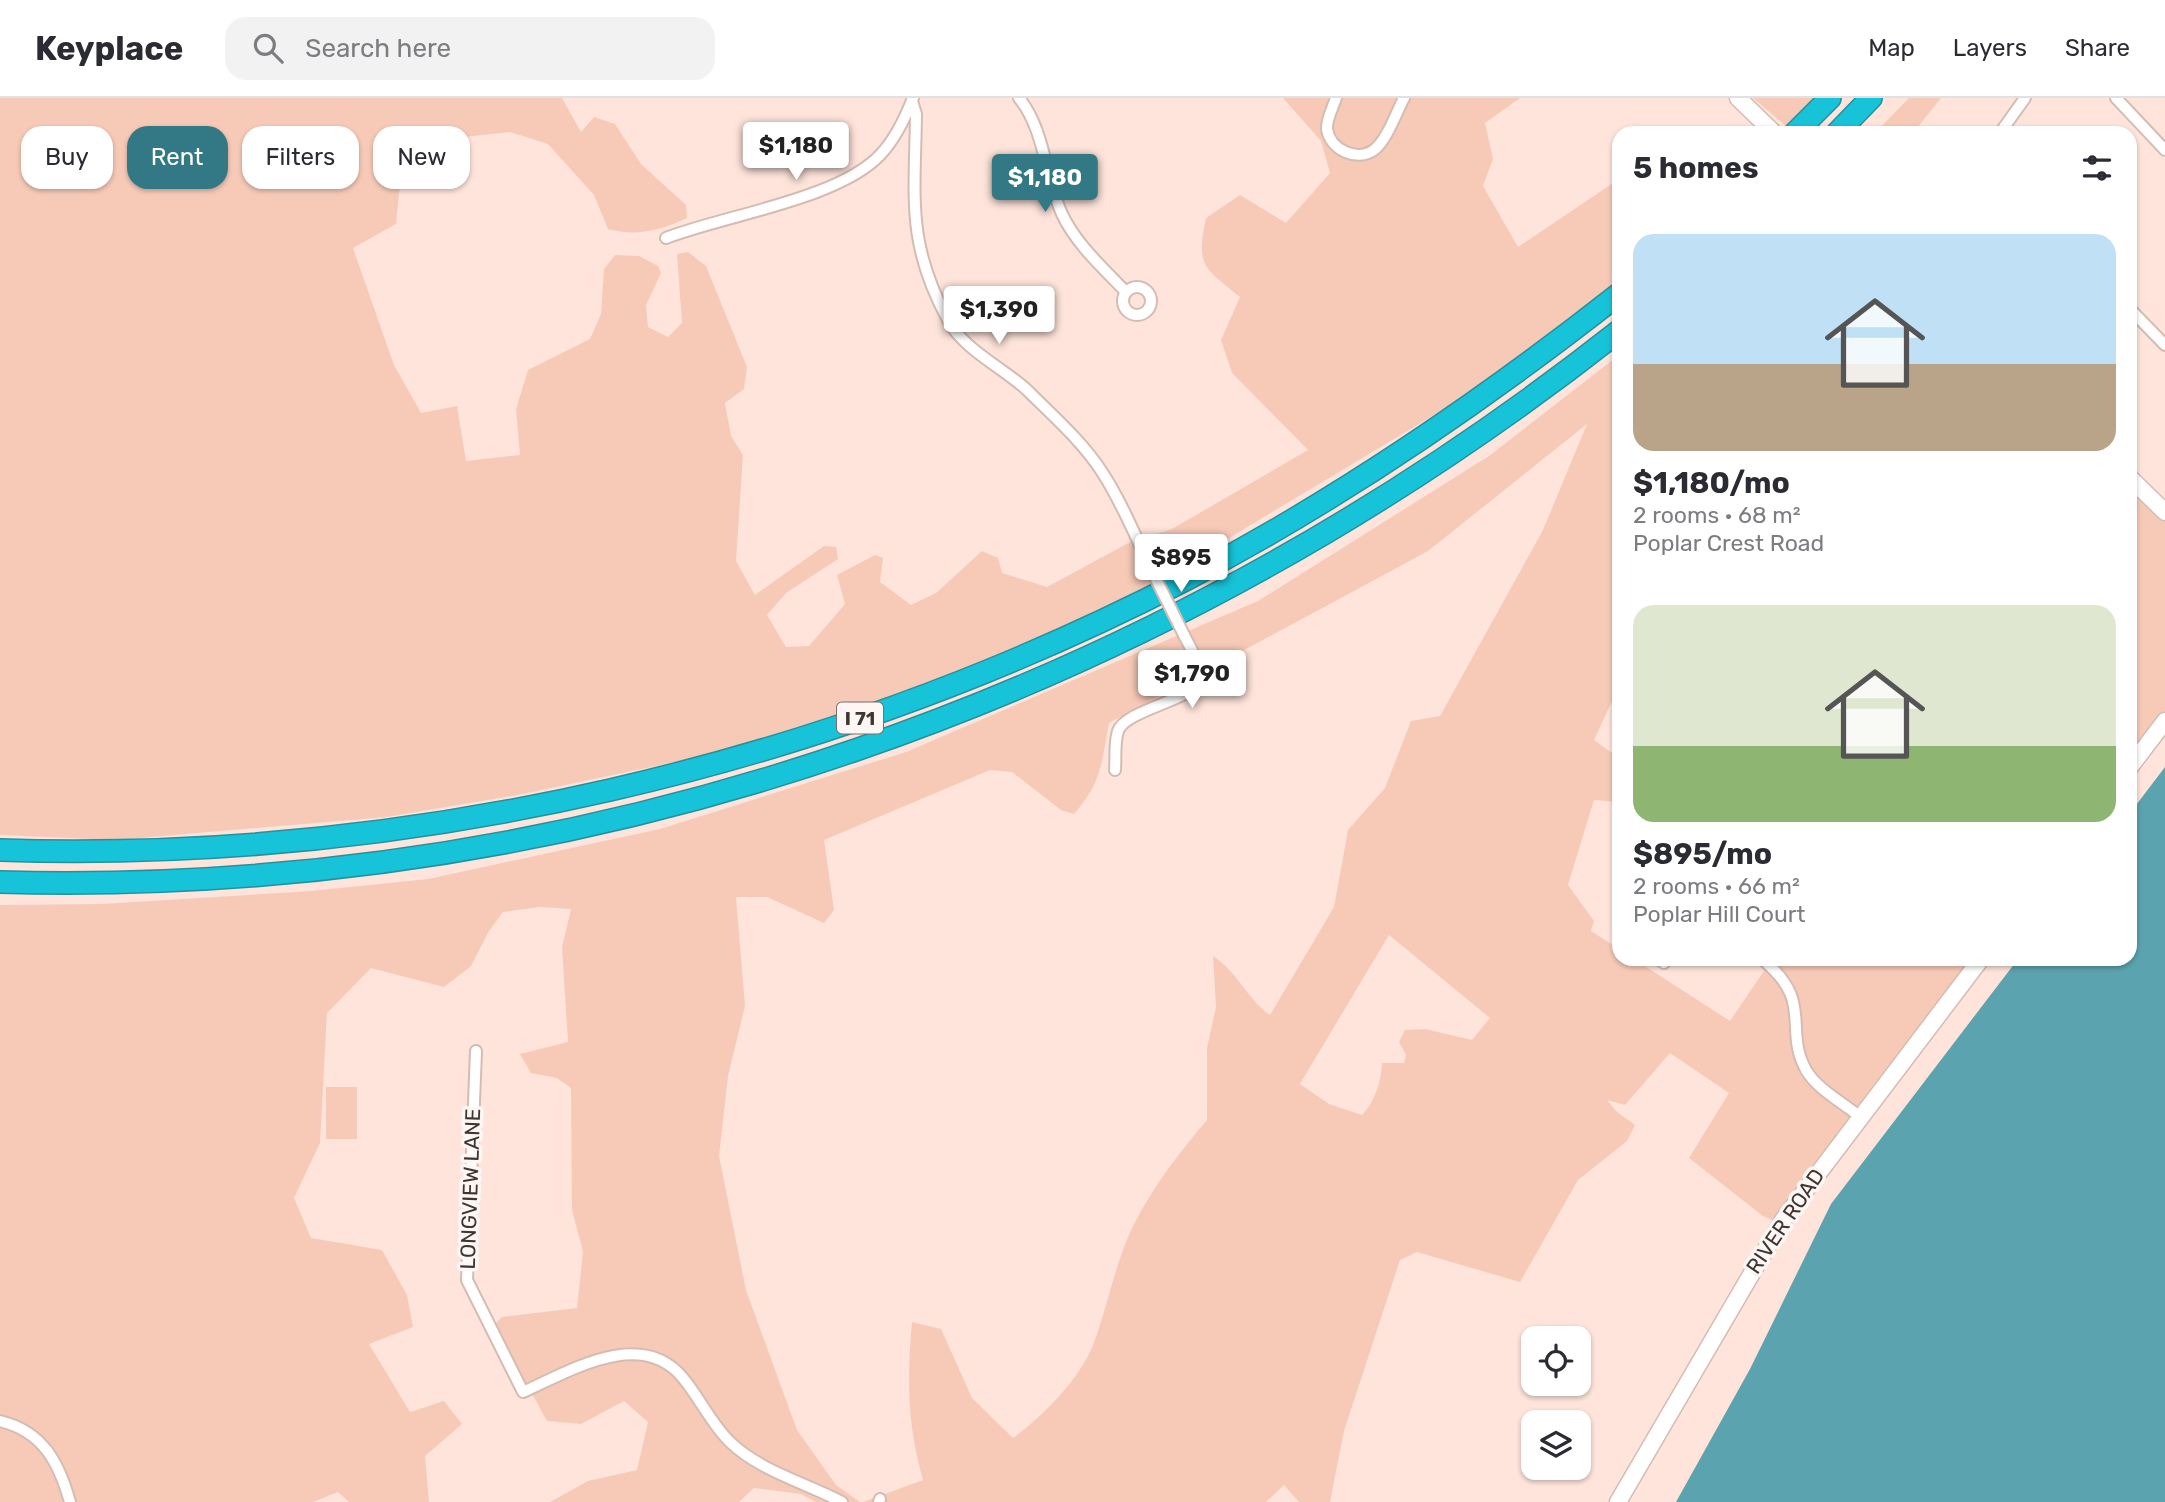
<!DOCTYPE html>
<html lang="en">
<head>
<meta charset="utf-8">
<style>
	body { margin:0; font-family:Rubik,sans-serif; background:#f2f2f3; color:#2b2b33; height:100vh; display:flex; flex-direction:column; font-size:26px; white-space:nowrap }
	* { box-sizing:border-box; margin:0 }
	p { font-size:23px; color:#7c7c81 }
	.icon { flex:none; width:38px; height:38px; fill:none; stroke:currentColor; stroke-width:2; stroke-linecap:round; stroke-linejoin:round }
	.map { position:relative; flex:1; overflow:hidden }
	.details { position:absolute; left:1612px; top:28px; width:525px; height:840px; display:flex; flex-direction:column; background:#fff; border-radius:21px; box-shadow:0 2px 5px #0004 }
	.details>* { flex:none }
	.banner { position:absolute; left:21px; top:28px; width:665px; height:63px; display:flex; gap:14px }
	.buttons { position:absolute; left:1521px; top:1228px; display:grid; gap:14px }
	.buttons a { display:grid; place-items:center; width:70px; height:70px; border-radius:14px; background:#fff; box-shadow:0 2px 5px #0004; font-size:35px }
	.price { position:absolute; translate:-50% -60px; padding:0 16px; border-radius:7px; background:#fff; color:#222; font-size:23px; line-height:46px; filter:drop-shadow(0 2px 4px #0008) }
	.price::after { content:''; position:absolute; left:50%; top:42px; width:21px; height:16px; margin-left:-10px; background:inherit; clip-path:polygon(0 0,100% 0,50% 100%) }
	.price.active { background:#337985; color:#fff }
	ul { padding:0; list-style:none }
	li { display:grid; align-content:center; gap:14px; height:371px; padding:0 21px }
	li span { display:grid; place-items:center; height:217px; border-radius:21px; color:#555 }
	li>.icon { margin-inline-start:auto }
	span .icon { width:126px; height:126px; fill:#fffc; stroke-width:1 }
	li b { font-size:30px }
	h2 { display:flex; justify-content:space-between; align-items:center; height:84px; padding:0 21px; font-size:30px }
	.tag { padding:0 24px; border-radius:21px; background:#fff; box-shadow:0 2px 5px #0004; font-size:24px; line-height:63px }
	.tag.active { background:#337985; color:#fff }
	header { display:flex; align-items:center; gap:42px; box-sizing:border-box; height:98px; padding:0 35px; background:#fff; border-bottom:2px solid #e1e1e2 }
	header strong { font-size:33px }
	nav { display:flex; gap:38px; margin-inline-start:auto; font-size:24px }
	.search { width:490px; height:63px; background:#f2f2f3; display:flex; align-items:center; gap:18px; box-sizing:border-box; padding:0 24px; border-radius:21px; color:#7c7c81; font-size:26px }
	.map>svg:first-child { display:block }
</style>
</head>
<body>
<header>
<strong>Keyplace</strong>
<div class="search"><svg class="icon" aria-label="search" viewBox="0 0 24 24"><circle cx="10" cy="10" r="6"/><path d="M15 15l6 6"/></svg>Search here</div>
<nav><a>Map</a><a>Layers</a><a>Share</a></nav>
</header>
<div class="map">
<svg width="2165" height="1404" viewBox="0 0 2165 1404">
	<rect width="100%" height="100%" fill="#fee4da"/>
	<g fill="#f7cab8" fill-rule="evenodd">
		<path d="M0,0H562L581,34L594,19L615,26L641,66L686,107L687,120C662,132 635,139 608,131L594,97L548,46L510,34L464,39L423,64L400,86L396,126L353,150L394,267L421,315L457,308L466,363L520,357L516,311L528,272L590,241L601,216L604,171L615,157L639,158L658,168L661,175L646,207L648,229L668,239L682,225L677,156L688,154L706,168L747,269L744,291L725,305L731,338L743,357L736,463L755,497L824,448L836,449L838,461L786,495L767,517L786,549L809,548L845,506L837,477L875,457L883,460L880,484L911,507L936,495L982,453L998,460L1002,475L1047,489L1132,443L1155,487L932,586L708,657L518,697L387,719L116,742L0,737Z"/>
		<path d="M1283,0H1520L1485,25L1493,61L1483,88L1518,149L1619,81V182L1484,287L1164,479L1143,440L1172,431L1308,352L1232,275L1221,242L1240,199C1203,169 1196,168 1206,120L1240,97L1286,125L1330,75L1321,43Z"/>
		<path d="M1753,0H1814L1786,28Z"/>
		<path d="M1909,0H1941L1913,35H1875Z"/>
		<path d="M1619,257V588L1594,642L1619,660V704L1594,702L1568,787L1594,823L1591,833L1619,851V861H1634L1730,923L1772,861H1971L1821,1057L1779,1120L1774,1123L1763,1118L1689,1060L1729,995L1670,955L1625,1007L1607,1002L1617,1014L1635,1027L1627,1043L1578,1082L1520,1184L1417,1154L1400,1162L1344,1333L1330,1404H1299L1284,1387L1266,1404H863L923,1382C907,1325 907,1283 912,1224L941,1231L972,1300L1013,1340C1043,1318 1079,1282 1093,1247C1108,1208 1115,1164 1134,1126C1154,1087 1179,1055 1207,1022V950L1216,909L1213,858C1237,873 1246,900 1270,917L1334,809L1348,732L1385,690L1411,623L1440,618L1543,432L1587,326L1428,453L1109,625C1101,665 1103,683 1074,716L1061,712L1012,674L990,672L824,742L834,812L824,825L767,799H736L745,908L728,978L719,1058L746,1192L797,1332L836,1387L860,1404H816L801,1396L754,1390L739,1404H550L588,1383L637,1372L648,1324L624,1303L581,1326L547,1323L494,1227L502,1219L577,1210L583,1154L572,1112L571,990L557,980L531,975L520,956L568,944L562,849L571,811L540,809L503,814L489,833L471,868L444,889L371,870L327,915L320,1045L294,1100L311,1140L382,1152L407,1197L413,1229L369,1246L410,1314L444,1303L462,1326L425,1358L429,1404H349L338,1394L313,1404H0V807L102,806L311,793L428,781L660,731L906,654L1258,503L1489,358ZM1389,837L1490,920L1472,942L1425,931L1405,932L1399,944L1406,957L1404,965H1382C1381,984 1375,1004 1362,1017L1329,1006L1300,986Z"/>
		<path d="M2130,389L2165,424V615L2130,659Z"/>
		<rect x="326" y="989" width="31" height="52"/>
	</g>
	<path fill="#5ba3af" d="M2165,669V1404H1676L1750,1271L1831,1106L2018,861H2130V715Z"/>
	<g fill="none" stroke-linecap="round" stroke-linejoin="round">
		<g stroke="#d5bcb2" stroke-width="14">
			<g id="street">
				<path d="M1019,0C1045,32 1045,79 1062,116C1076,146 1103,170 1126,194"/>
				<path d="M1336,0C1333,9 1326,22 1327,31C1330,52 1357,64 1374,52C1387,42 1396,15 1404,0"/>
				<path d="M2116,0L2165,52"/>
				<path d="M912,3L916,16C915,99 906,145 948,222C962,250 1003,270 1027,292C1052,317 1083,344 1102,374C1121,403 1135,437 1150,469"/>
				<path d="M2000,35L2025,0"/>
				<path d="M666,140C725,117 840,101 881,56C894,42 906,18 913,0"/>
				<circle cx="1137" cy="203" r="14"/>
				<path d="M2130,211L2165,247"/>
				<path d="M1115,672C1116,660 1114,645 1118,633C1125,613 1186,603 1204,583V576L1184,537"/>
				<path d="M1658,861L1664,865L1667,861"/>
				<path d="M1762,861C1815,904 1783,930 1806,972C1816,990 1843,1005 1859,1018"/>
				<path d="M476,953L467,1182L523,1294C570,1273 641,1229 683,1280C699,1299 712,1327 730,1344C760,1373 806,1385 842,1404"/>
				<path d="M0,1323C43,1333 59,1365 70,1404"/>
				<path d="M879,1404L880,1401"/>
			</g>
		</g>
		<g stroke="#d5bcb2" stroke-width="19">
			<g id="secondary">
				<path d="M1738,0L1774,35"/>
				<path d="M2130,380L2165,414"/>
				<path d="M2130,669L2165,623"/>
				<path d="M1618,1404L1783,1122L1981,861"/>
			</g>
		</g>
		<g stroke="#25919e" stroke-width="24">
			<g id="highway">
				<path d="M1795,35L1830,0"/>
				<path d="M1837,35L1871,0"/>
				<path d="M0,752C409,765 824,669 1187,481C1340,401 1483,303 1619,196"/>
				<path d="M0,784C591,800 1156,598 1619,233"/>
			</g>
		</g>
		<use href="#street" stroke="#fff" stroke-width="10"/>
		<use href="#secondary" stroke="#fff" stroke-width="16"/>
		<use href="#highway" stroke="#17c3d9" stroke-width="21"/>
		<g stroke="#d5bcb2" stroke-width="14" stroke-linecap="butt">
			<path id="street-bridge" d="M1150,469L1184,537"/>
		</g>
		<use href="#street-bridge" stroke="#fff" stroke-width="10"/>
	</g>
	<g text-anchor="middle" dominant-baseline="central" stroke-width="7" stroke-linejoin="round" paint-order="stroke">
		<rect fill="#fcf7f5" stroke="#786f6c" stroke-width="2" x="837" y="604.5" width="46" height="31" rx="5"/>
		<g font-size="19" font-weight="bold" fill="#3f3531">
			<text x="860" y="620">I 71</text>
		</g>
		<g font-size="21" fill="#3f3531" stroke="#fcf7f5">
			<text transform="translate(470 1091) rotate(-88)">LONGVIEW LANE</text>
			<text transform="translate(1785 1123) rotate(-56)">RIVER ROAD</text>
		</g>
	</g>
</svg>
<div class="buttons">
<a><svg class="icon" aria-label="locate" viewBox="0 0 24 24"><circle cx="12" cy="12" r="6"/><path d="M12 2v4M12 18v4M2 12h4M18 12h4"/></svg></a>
<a><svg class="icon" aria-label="layers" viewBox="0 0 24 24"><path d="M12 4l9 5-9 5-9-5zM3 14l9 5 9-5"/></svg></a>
</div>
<b class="price" style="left:796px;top:84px">$1,180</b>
<b class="price active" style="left:1045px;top:116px">$1,180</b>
<b class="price" style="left:999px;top:248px">$1,390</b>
<b class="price" style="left:1181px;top:496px">$895</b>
<b class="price" style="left:1192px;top:612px">$1,790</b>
<div class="banner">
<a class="tag">Buy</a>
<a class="tag active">Rent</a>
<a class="tag">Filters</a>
<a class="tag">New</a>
</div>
<section class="details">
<h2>5 homes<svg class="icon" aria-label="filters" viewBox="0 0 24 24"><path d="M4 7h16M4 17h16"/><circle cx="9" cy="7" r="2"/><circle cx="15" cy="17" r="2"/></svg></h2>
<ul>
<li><span style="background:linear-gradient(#bfe0f5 60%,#b9a48a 0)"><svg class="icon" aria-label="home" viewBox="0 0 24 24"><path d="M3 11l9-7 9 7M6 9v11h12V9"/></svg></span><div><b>$1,180/mo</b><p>2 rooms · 68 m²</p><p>Poplar Crest Road</p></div></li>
<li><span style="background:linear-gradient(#dfe7d0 65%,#8fb573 0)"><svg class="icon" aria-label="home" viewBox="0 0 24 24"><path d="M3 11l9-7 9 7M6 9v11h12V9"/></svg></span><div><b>$895/mo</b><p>2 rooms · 66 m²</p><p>Poplar Hill Court</p></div></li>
</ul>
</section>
</div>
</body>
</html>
